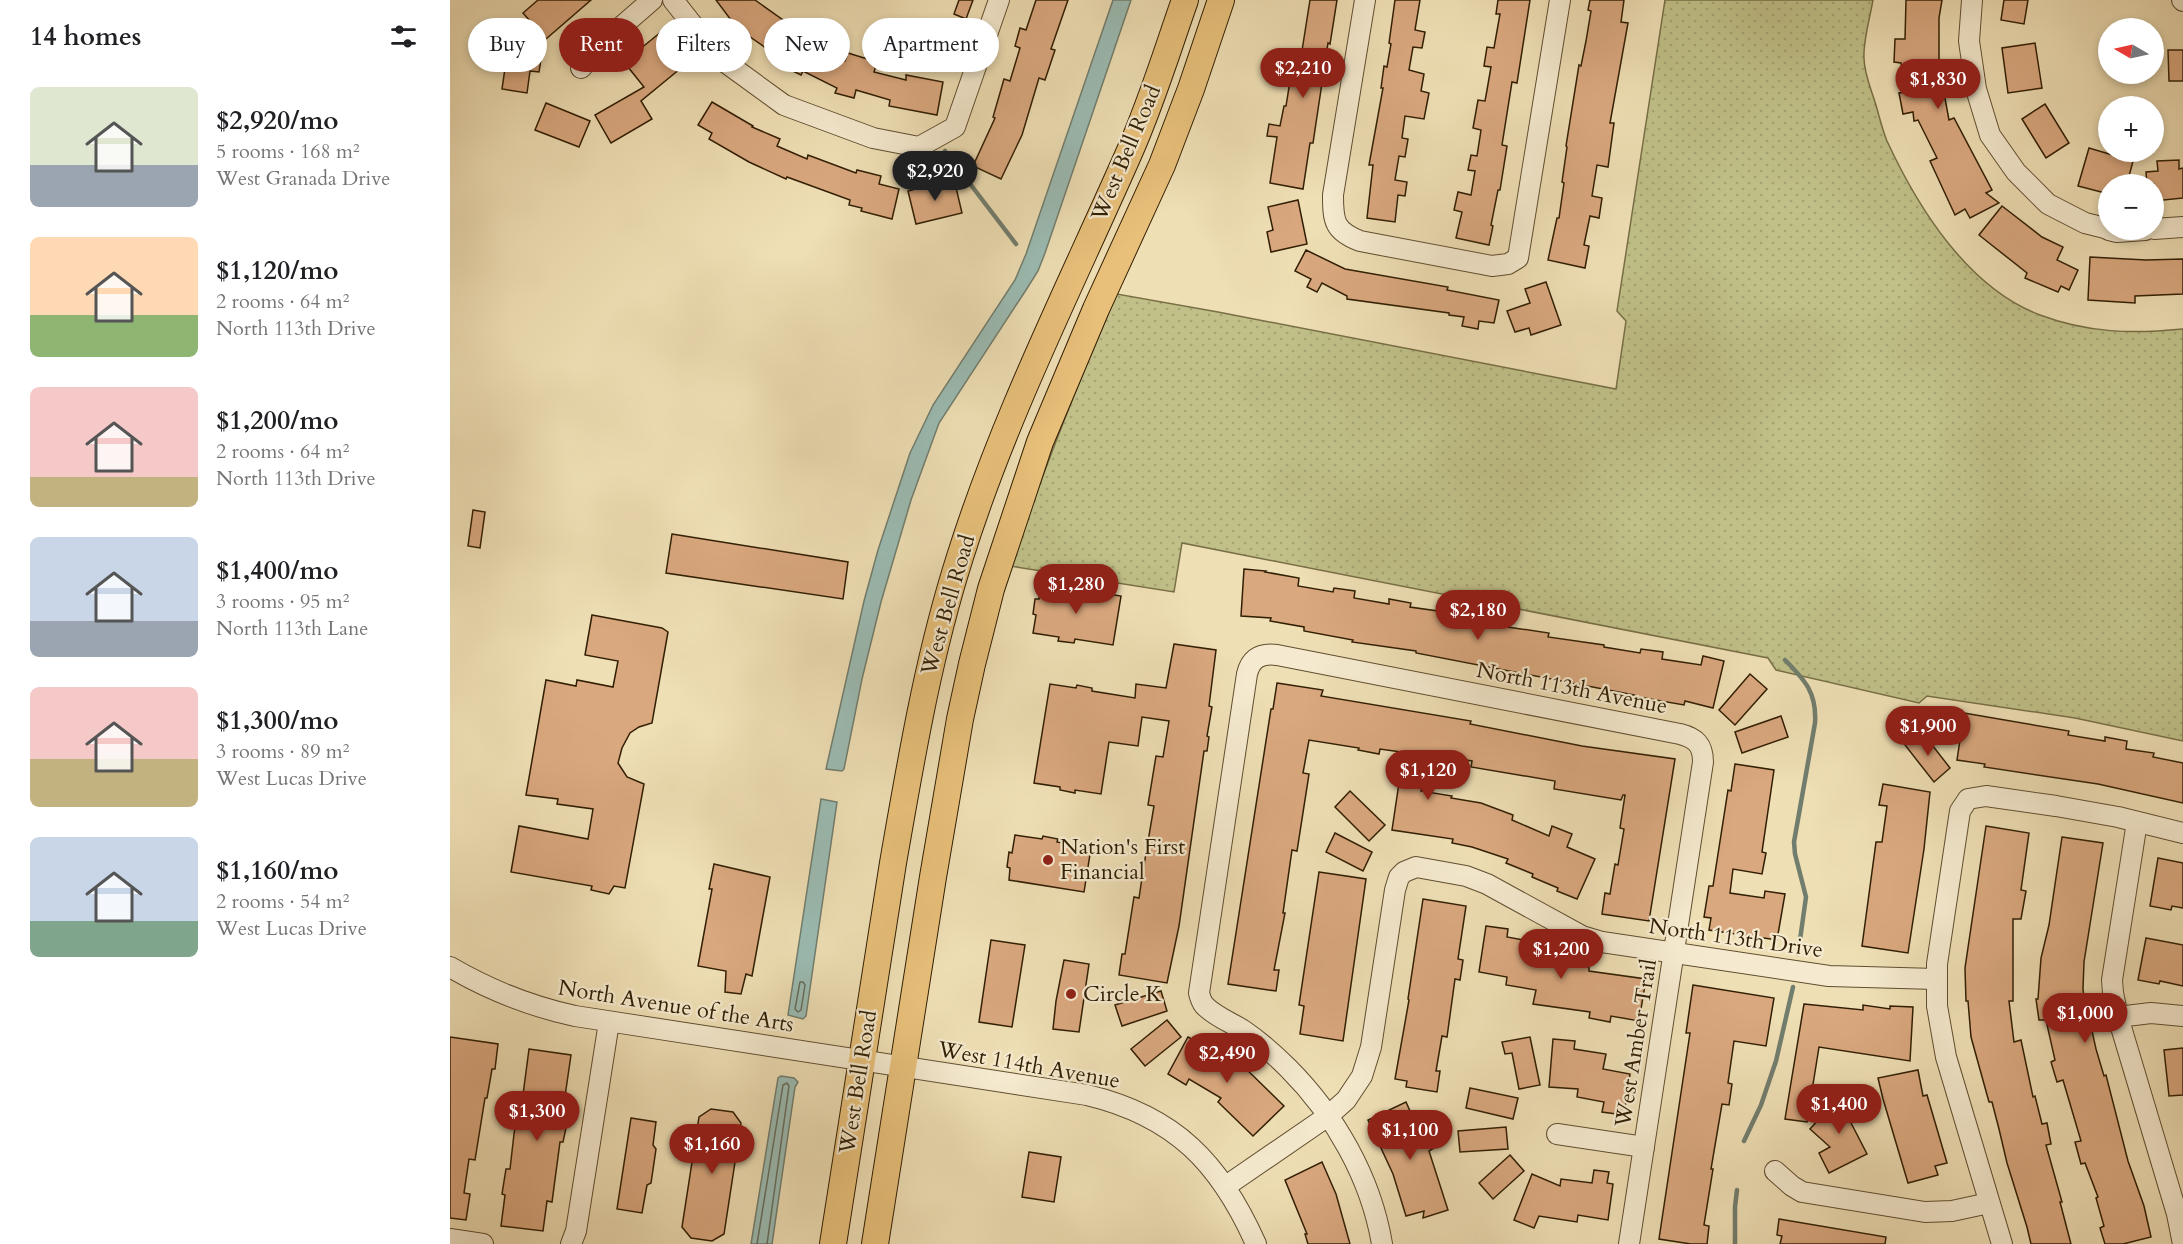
<!DOCTYPE html>
<html lang="en">
<head>
<meta charset="utf-8">
<style>
	body { margin:0; font-family:Cardo,serif; background:#f6f6f6; color:#202124; height:100vh; display:flex; flex-direction:column; font-size:22px; white-space:nowrap }
	* { box-sizing:border-box; margin:0 }
	p { font-size:20px; color:#757577 }
	.icon { flex:none; width:33px; height:33px; fill:none; stroke:currentColor; stroke-width:2; stroke-linecap:round; stroke-linejoin:round }
	.map { position:relative; flex:1; overflow:hidden }
	.side { display:flex; flex-direction:column; background:#fff; width:450px }
	.side>* { flex:none }
	.top-card { position:absolute; left:18px; top:18px; width:570px; height:54px; display:flex; gap:12px }
	.needle { width:39px; rotate:279deg }
	.fabs { position:absolute; left:1648px; top:18px; display:grid; gap:12px }
	.fabs a { display:grid; place-items:center; width:66px; height:66px; border-radius:50%; background:#fff; box-shadow:0 3px 9px #0003; font-size:30px }
	.price { position:absolute; translate:-50% -51px; padding:0 14px; border-radius:21px; background:#8f2418; color:#fff; font-size:20px; line-height:39px; filter:drop-shadow(0 2px 3px #0008) }
	.price::after { content:''; position:absolute; left:50%; top:36px; width:18px; height:14px; margin-left:-9px; background:inherit; clip-path:polygon(0 0,100% 0,50% 100%) }
	.price.active { background:#222; color:#fff }
	ul { padding:0; list-style:none }
	li { display:flex; align-items:center; gap:18px; height:150px; padding:0 30px }
	li span { display:grid; place-items:center; flex:none; width:168px; height:120px; border-radius:9px; color:#555 }
	li>.icon { margin-inline-start:auto }
	span .icon { width:72px; height:72px; fill:#fffc; stroke-width:1 }
	li b { font-size:26px }
	h2 { display:flex; justify-content:space-between; align-items:center; height:72px; padding:0 30px; font-size:26px }
	.chip { padding:0 21px; border-radius:27px; background:#fff; box-shadow:0 3px 9px #0003; font-size:21px; line-height:54px }
	.chip.active { background:#8f2418; color:#fff }
	main { display:flex; flex:1; min-height:0 }
	.map>svg:first-child { display:block }
</style>
</head>
<body>
<main>
<section class="side">
<h2>14 homes<svg class="icon" aria-label="filters" viewBox="0 0 24 24"><path d="M4 7h16M4 17h16"/><circle cx="9" cy="7" r="2"/><circle cx="15" cy="17" r="2"/></svg></h2>
<ul>
<li><span style="background:linear-gradient(#dfe7d0 65%,#9aa5b1 0)"><svg class="icon" aria-label="home" viewBox="0 0 24 24"><path d="M3 11l9-7 9 7M6 9v11h12V9"/></svg></span><div><b>$2,920/mo</b><p>5 rooms · 168 m²</p><p>West Granada Drive</p></div></li>
<li><span style="background:linear-gradient(#ffd9b3 65%,#8fb573 0)"><svg class="icon" aria-label="home" viewBox="0 0 24 24"><path d="M3 11l9-7 9 7M6 9v11h12V9"/></svg></span><div><b>$1,120/mo</b><p>2 rooms · 64 m²</p><p>North 113th Drive</p></div></li>
<li><span style="background:linear-gradient(#f6c9c9 75%,#c2b280 0)"><svg class="icon" aria-label="home" viewBox="0 0 24 24"><path d="M3 11l9-7 9 7M6 9v11h12V9"/></svg></span><div><b>$1,200/mo</b><p>2 rooms · 64 m²</p><p>North 113th Drive</p></div></li>
<li><span style="background:linear-gradient(#c9d6e8 70%,#9aa5b1 0)"><svg class="icon" aria-label="home" viewBox="0 0 24 24"><path d="M3 11l9-7 9 7M6 9v11h12V9"/></svg></span><div><b>$1,400/mo</b><p>3 rooms · 95 m²</p><p>North 113th Lane</p></div></li>
<li><span style="background:linear-gradient(#f6c9c9 60%,#c2b280 0)"><svg class="icon" aria-label="home" viewBox="0 0 24 24"><path d="M3 11l9-7 9 7M6 9v11h12V9"/></svg></span><div><b>$1,300/mo</b><p>3 rooms · 89 m²</p><p>West Lucas Drive</p></div></li>
<li><span style="background:linear-gradient(#c9d6e8 70%,#7fa58c 0)"><svg class="icon" aria-label="home" viewBox="0 0 24 24"><path d="M3 11l9-7 9 7M6 9v11h12V9"/></svg></span><div><b>$1,160/mo</b><p>2 rooms · 54 m²</p><p>West Lucas Drive</p></div></li>
</ul>
</section>
<div class="map">
<svg width="1733" height="1244" viewBox="0 0 1733 1244">
	<defs>
		<pattern id="grass-dots" width="8" height="8" patternUnits="userSpaceOnUse" patternTransform="scale(1.5)"><rect width="8" height="8" fill="#c0c088"/><path d="M2 2h.1M6 6h.1" fill="none" stroke="#a5a574" stroke-width="1.8" stroke-linecap="round"/></pattern>
	</defs>
	<rect width="100%" height="100%" fill="#efdfb5"/>
	<filter id="stains"><feTurbulence type="fractalNoise" baseFrequency=".00333" numOctaves="4"/><feColorMatrix values="0 0 0 0 .2 0 0 0 0 .09 0 0 0 0 .02 0 0 0 .5 -.17"/></filter>
	<radialGradient id="worn" r=".72"><stop offset=".6" stop-color="#630" stop-opacity="0"/><stop offset="1" stop-color="#630" stop-opacity=".3"/></radialGradient>
	<path fill="url(#grass-dots)" stroke="#786f46" stroke-width="1.5" d="M1215,0H1423C1420,18 1413,41 1414,58C1414,73 1421,89 1425,102C1429,115 1432,129 1437,141C1468,208 1518,288 1590,315C1638,333 1682,334 1733,329V741L1625,718L1477,696L1469,703L1326,670L1318,658L732,543L724,592L560,566C593,473 627,383 667,294L768,312L1166,389L1176,321L1167,311Z"/>
	<g fill="#9bbcb4" stroke="#717d6d" stroke-width="1.5">
		<path d="M663,0H681L595,253L588,271L576,290L489,423L461,500L431,602L412,679L394,769L392,771L376,769L414,601L428,550L460,453L483,405L565,280L576,254Z"/>
		<path d="M371,799L387,802L356,1016L353,1019L338,1015Z"/>
		<path d="M331,1076L344,1078L348,1082L345,1087L322,1244H301L328,1078Z"/>
	</g>
	<g fill="none" stroke-linecap="round" stroke-linejoin="round">
		<g stroke="#666d5c" stroke-width="1.5">
			<path d="M350,982H353L355,985L351,1010L348,1012L345,1009Z"/>
			<path d="M307,1244L333,1085L337,1083L339,1086L317,1244"/>
		</g>
		<g stroke="#717d6d" stroke-width="4.5">
			<path d="M495,151L566,244"/>
			<path d="M1335,660C1355,680 1367,693 1365,723L1344,842L1345,854L1356,897L1348,954"/>
			<path d="M1294,1141L1311,1105L1326,1061L1343,987"/>
			<path d="M1285,1244V1207L1287,1190"/>
		</g>
	</g>
	<g fill="#daa87f" stroke="#311e03" stroke-width="1.5">
		<path d="M88,0H141L96,39L73,13Z"/>
		<path d="M266,0H305L333,20L330,24L339,31L338,33L395,61L398,53L427,62L424,72L456,80V75L493,82L487,115L439,106L440,100L406,90L404,98L385,93L387,88L353,71L351,75L330,65L333,60L283,25L284,24Z"/>
		<path d="M509,0H523L516,19L504,14Z"/>
		<path d="M586,0H618L601,49L605,50L595,80L589,78L572,135L551,179L523,166L545,118L543,117L554,79L560,81L570,48L565,46L570,28L576,30Z"/>
		<path d="M860,0H887L880,44L878,43L863,143H860L853,189L820,183L827,137L817,136L819,124L830,126L834,106H836L844,56L851,57Z"/>
		<path d="M945,0H970L965,30L975,32L972,48L963,47L959,70L974,74L971,91L979,93L974,119L955,116L952,138L958,139L955,157L949,156L945,180L957,182L955,196L948,195L945,222L917,218L923,165H919L933,88H931L934,66L937,67L941,44L939,43Z"/>
		<path d="M1048,0H1080L1067,83L1062,82L1052,145L1057,146L1050,190H1048L1041,225L1043,226L1039,245L1006,238L1012,212L1004,210L1008,192L1021,195L1025,171L1018,170L1021,155L1027,156L1031,130L1023,128L1028,100L1035,101L1037,90L1041,67L1034,66L1037,47L1044,48L1050,14H1046Z"/>
		<path d="M1140,0H1174L1171,22L1178,23L1160,123H1164L1158,167L1147,165L1142,196L1152,198L1149,218L1140,216L1134,245L1139,246L1135,268L1098,260L1107,218H1109L1114,183L1112,182L1117,147L1116,146L1129,65L1131,66L1136,41L1141,11L1138,10Z"/>
		<path d="M1456,0H1492L1489,18V66L1499,120L1504,118L1542,190L1536,193L1549,203L1520,218L1515,209L1505,215L1480,161L1487,158L1468,120L1464,121L1463,112L1453,114L1449,93L1456,92L1451,63L1444,62L1445,39H1455Z"/>
		<path d="M1554,0H1578L1574,24L1551,20Z"/>
		<path d="M211,32L236,64L191,101L202,119L161,143L145,115L194,87L174,62Z"/>
		<path d="M1585,43L1592,88L1558,93L1552,48Z"/>
		<path d="M58,48L92,53L89,72L80,71L77,93L52,89Z"/>
		<path d="M1718,50H1733V81H1719Z"/>
		<path d="M262,102L303,126L302,127L330,139L327,146L357,159L358,155L406,173L407,170L431,176L429,184L449,189L442,219L411,211L412,208L399,205L400,200L337,177L336,179L299,162L259,139L262,133L248,125Z"/>
		<path d="M96,103L140,121L129,147L85,130Z"/>
		<path d="M1595,104L1619,143L1596,158L1572,119Z"/>
		<path d="M1639,148L1683,161L1677,184H1659V194L1628,186Z"/>
		<path d="M1729,160V169L1733,168V198L1704,201V184H1697L1696,172L1708,171L1707,161Z"/>
		<path d="M504,179L512,213L466,224L458,191Z"/>
		<path d="M848,200L857,244L821,252L817,232L823,230L818,207Z"/>
		<path d="M1552,206L1592,237L1613,247L1607,260L1628,270L1619,290L1611,286L1608,292L1575,278L1577,273L1529,235Z"/>
		<path d="M856,250L895,269L998,287L997,290L1049,300L1044,323L1029,321L1028,329L1012,326L1014,317L999,315V313L897,299V296L872,283L867,292L857,287L861,279L845,271Z"/>
		<path d="M1640,257L1696,260L1733,259V294L1685,296V303L1638,300Z"/>
		<path d="M1096,282L1111,325L1081,335L1079,328L1065,332L1057,311L1080,303L1075,289Z"/>
		<path d="M23,510L35,512L30,548L18,546Z"/>
		<path d="M222,534L398,562L393,599L216,573Z"/>
		<path d="M794,569L816,571L815,572L849,578L848,586L883,592L884,588L905,591L904,598L939,604V599L961,603L960,607L1045,619L1044,625L1099,633L1098,637L1154,645V647L1190,653L1191,649L1213,652L1212,659L1251,665L1253,656L1274,661L1263,708L1235,701L1234,705L1183,696L1184,695L966,653V651L902,642L903,640L854,631V627L820,621L821,618L791,616Z"/>
		<path d="M591,583L671,596L663,645L625,639L624,643L608,641L609,637L583,633L586,615L583,614L585,599H589Z"/>
		<path d="M142,615L212,628L218,632L202,723L189,727L180,733L172,748L168,763L177,777L194,784L175,888L164,886L159,894L141,890L142,886L61,872L69,826L138,839L143,809L107,804L108,799L76,795L96,680L126,686L127,680L163,687L168,661L135,655Z"/>
		<path d="M724,644L766,650L759,706L762,707L757,736L759,737L757,751H754L729,926L717,983L669,975L672,954H675L684,897L689,898L693,871L704,806L698,805L706,756L713,757L719,721L692,717L688,746L659,742L651,794L625,790V793L610,790V787L584,783L600,684L626,688L627,685L642,688V691L685,698L686,684L716,688Z"/>
		<path d="M1300,674L1317,689L1285,725L1269,710Z"/>
		<path d="M827,683L873,690L871,696L1021,721L1020,724L1132,746L1225,759L1199,921L1152,914L1155,893L1160,894L1165,864L1168,865L1174,829L1170,828L1175,795H1173L1171,800L1104,789L1105,781L1021,767L1022,761L987,756L986,764L964,761L965,754L930,749L929,754L908,750L909,748L859,740L853,773L859,774L847,851L842,850L833,913H835L824,970H829L826,991L778,984L821,709H823Z"/>
		<path d="M1514,713L1619,731L1618,735L1655,741V737L1677,741L1676,749L1704,753L1703,757L1733,763V803L1648,784L1534,767L1535,764L1507,760Z"/>
		<path d="M1331,716L1338,737L1292,753L1285,732Z"/>
		<path d="M1472,732L1500,768L1484,782L1455,745Z"/>
		<path d="M1285,764L1324,770L1312,852L1316,853L1312,874L1283,869L1280,893L1314,898L1315,891L1335,894L1327,940L1259,930L1261,918L1254,917L1259,886H1263L1278,790L1281,791Z"/>
		<path d="M949,783L972,786L971,791L1002,796L1001,798L1031,803L1063,815L1062,820L1099,836L1102,826L1122,834L1117,847L1145,859L1127,899L1107,891L1108,888L1082,877L1083,874L1056,863L1058,859L1022,847L1002,843L1003,839L942,830Z"/>
		<path d="M1433,784L1480,792L1474,849L1458,953L1412,946L1426,842H1432L1437,806L1429,805Z"/>
		<path d="M900,791L935,825L919,841L885,807Z"/>
		<path d="M1536,826L1579,833L1571,890L1576,891L1571,919H1563V1001H1559L1564,1042L1571,1040L1583,1097L1585,1096L1592,1124L1597,1123L1601,1144L1596,1145L1612,1202H1610L1621,1244H1581L1577,1227L1557,1163L1549,1129L1542,1102H1539L1521,1037L1518,1001H1516L1515,968Z"/>
		<path d="M885,833L922,852L913,871L876,852Z"/>
		<path d="M565,835L592,839L593,836L608,839L607,842L641,848L634,892L559,880L560,868L557,867L559,852L562,853Z"/>
		<path d="M1612,837L1653,843L1634,962L1633,989L1637,1023L1640,1022L1646,1049L1654,1076L1656,1075L1678,1161L1694,1206L1701,1237L1673,1244H1655L1650,1228L1654,1226L1646,1198L1648,1197L1635,1163L1631,1164L1625,1142L1631,1141L1613,1080L1607,1082L1601,1062L1605,1060L1596,1020H1589L1586,999H1588L1591,958L1599,925Z"/>
		<path d="M1708,858L1733,863V908L1722,906L1721,910L1700,906Z"/>
		<path d="M264,864L320,877L302,976L296,974L291,994L275,992L276,971L248,966L262,889H259Z"/>
		<path d="M869,872L916,879L893,1041L850,1034L854,1006L849,1005Z"/>
		<path d="M973,899L1016,906L1008,959L1013,960L1010,980L1005,979L997,1037L992,1036L986,1071H990L987,1092L956,1087L957,1081L945,1079L959,1000L958,999Z"/>
		<path d="M1036,926L1058,929L1057,937L1085,942L1082,956L1139,967V971L1196,979L1189,1021L1161,1016L1160,1022L1139,1018L1140,1012L1083,1004L1086,990L1056,985L1057,977L1029,972Z"/>
		<path d="M1696,938L1733,945V986L1710,981L1709,984L1688,980Z"/>
		<path d="M541,940L575,945L562,1027L529,1022Z"/>
		<path d="M614,960L639,964L629,1032L603,1029L606,1001Z"/>
		<path d="M1243,985L1324,998L1316,1046L1284,1041L1278,1083L1282,1084L1279,1105L1272,1104L1261,1169H1263L1254,1225L1259,1226L1257,1244H1241L1209,1239L1240,1033H1236Z"/>
		<path d="M711,991L717,1011L672,1026L665,1005Z"/>
		<path d="M1354,1004L1413,1010V1005L1440,1009V1006L1463,1007L1460,1061L1369,1047L1357,1122L1335,1119Z"/>
		<path d="M717,1020L731,1037L695,1066L681,1049Z"/>
		<path d="M0,1037L48,1044L45,1069H42L37,1098H35L25,1160L19,1159L14,1193L20,1194L16,1220L0,1218Z"/>
		<path d="M738,1037L767,1053L769,1050L787,1060L834,1106L803,1136L768,1102L771,1098L739,1079L736,1085L718,1074Z"/>
		<path d="M1080,1037L1090,1085L1069,1089L1062,1053L1055,1054L1052,1042Z"/>
		<path d="M1103,1039L1125,1041L1124,1049L1156,1054L1153,1069L1180,1074L1174,1115L1152,1112L1154,1102L1127,1097L1128,1089L1099,1087Z"/>
		<path d="M1733,1048V1095L1719,1096L1714,1050Z"/>
		<path d="M79,1049L121,1055L112,1117L118,1118L113,1142H110L102,1202L97,1201L93,1231L51,1226L55,1195L52,1194L56,1169H60L64,1134L68,1109L71,1110Z"/>
		<path d="M1468,1070L1473,1096L1477,1095L1497,1163L1485,1166L1488,1175L1458,1183L1433,1099L1428,1078Z"/>
		<path d="M1020,1088L1068,1098L1063,1119L1016,1108Z"/>
		<path d="M1393,1093L1409,1109L1399,1119L1417,1154L1379,1173L1369,1153L1380,1147L1360,1129Z"/>
		<path d="M956,1102L969,1131L974,1129L984,1148L979,1151L998,1210L973,1218L974,1211L956,1216L943,1174L918,1120Z"/>
		<path d="M261,1109L283,1112L291,1123L274,1234L262,1241L241,1238L232,1227L249,1117Z"/>
		<path d="M181,1118L206,1122L203,1145L206,1149L201,1183L197,1185L192,1213L167,1209Z"/>
		<path d="M1056,1127L1058,1149L1010,1152L1008,1131Z"/>
		<path d="M579,1152L611,1157L604,1202L572,1197Z"/>
		<path d="M1060,1155L1074,1171L1043,1199L1029,1183Z"/>
		<path d="M872,1162L886,1194L900,1244H858L855,1234H857L835,1180Z"/>
		<path d="M1144,1170L1159,1172L1157,1183L1163,1184L1158,1220L1128,1215L1127,1222L1089,1216L1084,1228L1064,1220L1082,1174L1110,1186L1111,1179L1142,1183Z"/>
		<path d="M1329,1219L1436,1237L1435,1244H1330L1332,1236L1327,1235Z"/>
	</g>
	<g fill="none" stroke-linecap="round" stroke-linejoin="round">
		<g stroke="#604e30" stroke-width="22">
			<g id="minor">
				<path d="M223,0L268,57L334,105L423,138L469,147L505,127L549,0"/>
				<path d="M915,0L883,195C883,221 884,231 910,241L1042,266L1058,264L1068,258L1110,0"/>
				<path d="M1522,0L1519,41L1526,89L1540,135L1566,172L1598,204L1635,223L1659,229"/>
				<path d="M1732,0L1733,1"/>
				<path d="M131,68L156,40L202,0"/>
				<path d="M1704,229L1733,227"/>
				<path d="M1659,230L1667,232L1695,230"/>
				<path d="M1687,822L1662,980L1663,993L1668,1017L1727,1214L1733,1244"/>
				<path d="M0,967C41,991 79,1006 125,1016L637,1095C725,1116 770,1163 806,1244"/>
				<path d="M1668,1017L1701,1013L1733,1016"/>
				<path d="M1107,1134L1194,1147"/>
				<path d="M1325,1171L1342,1186L1352,1192L1475,1212L1502,1211L1539,1203"/>
				<path d="M776,1186L878,1116L896,1100L912,1076L921,1047L945,890L949,877L954,872L966,867L1016,876L1037,884L1132,936L1152,942L1379,976L1486,979"/>
				<path d="M0,1239L33,1244"/>
				<path d="M121,1244L126,1231L159,1022"/>
				<path d="M932,1244C921,1178 885,1115 838,1068C824,1054 809,1041 793,1030C780,1022 764,1016 754,1005C751,1001 750,997 749,993L797,674C801,658 811,653 827,655L1230,734C1246,738 1253,745 1253,762L1179,1244"/>
				<path d="M1552,1244L1496,1057L1487,1006V964L1510,811L1518,799L1536,796L1606,806L1668,817L1733,833"/>
			</g>
		</g>
		<g stroke="#311e03" stroke-width="28">
			<g id="major">
				<path d="M383,1244C402,1117 422,990 443,863C461,760 478,657 510,557C554,417 620,287 679,153C701,104 717,51 735,0"/>
				<path d="M425,1244L483,877L510,719L522,664L541,589L590,442L646,309L712,165L741,89L771,0"/>
			</g>
		</g>
		<use href="#minor" stroke="#f5eacf" stroke-width="20"/>
		<use href="#major" stroke="#e8c07a" stroke-width="26"/>
	</g>
	<g fill="#8f2418" stroke="#f5eacf" stroke-width="2">
		<circle cx="598" cy="860" r="6"/>
		<circle cx="621" cy="994" r="6"/>
	</g>
	<g text-anchor="middle" dominant-baseline="central" stroke-width="4.5" stroke-linejoin="round" paint-order="stroke">
		<g font-size="22" fill="#311e03" stroke="#f5eacf">
			<text transform="translate(676 153) rotate(-67)">West Bell Road</text>
			<text transform="translate(498 605) rotate(-74)">West Bell Road</text>
			<text transform="translate(1122 688) rotate(11)">North 113th Avenue</text>
			<text transform="translate(1286 938) rotate(8)">North 113th Drive</text>
			<text transform="translate(226 1006) rotate(9)">North Avenue of the Arts</text>
			<text transform="translate(1186 1043) rotate(-81)">West Amber Trail</text>
			<text transform="translate(579 1065) rotate(10)">West 114th Avenue</text>
			<text transform="translate(408 1082) rotate(-81)">West Bell Road</text>
		</g>
		<g font-size="22" fill="#311e03" stroke="#f5eacf" text-anchor="start">
			<text x="610" y="847">Nation's First<tspan x="610" dy="25">Financial</tspan></text>
			<text x="633" y="994">Circle K</text>
		</g>
	</g>
	<rect width="100%" height="100%" filter="url(#stains)"/>
	<rect width="100%" height="100%" fill="url(#worn)"/>
</svg>
<div class="fabs">
<a><svg class="needle" viewBox="-14 -14 28 28"><path d="M0-13l5 13h-10z" fill="#e53935"/><path d="M0 13l5-13h-10z" fill="#757577"/></svg></a>
<a>+</a>
<a>−</a>
</div>
<b class="price" style="left:853px;top:99px">$2,210</b>
<b class="price" style="left:1488px;top:110px">$1,830</b>
<b class="price active" style="left:485px;top:202px">$2,920</b>
<b class="price" style="left:626px;top:615px">$1,280</b>
<b class="price" style="left:1028px;top:641px">$2,180</b>
<b class="price" style="left:1478px;top:757px">$1,900</b>
<b class="price" style="left:978px;top:801px">$1,120</b>
<b class="price" style="left:1111px;top:980px">$1,200</b>
<b class="price" style="left:1635px;top:1044px">$1,000</b>
<b class="price" style="left:777px;top:1084px">$2,490</b>
<b class="price" style="left:1389px;top:1135px">$1,400</b>
<b class="price" style="left:87px;top:1142px">$1,300</b>
<b class="price" style="left:960px;top:1161px">$1,100</b>
<b class="price" style="left:262px;top:1175px">$1,160</b>
<div class="top-card">
<a class="chip">Buy</a>
<a class="chip active">Rent</a>
<a class="chip">Filters</a>
<a class="chip">New</a>
<a class="chip">Apartment</a>
</div>
</div>
</main>
</body>
</html>
